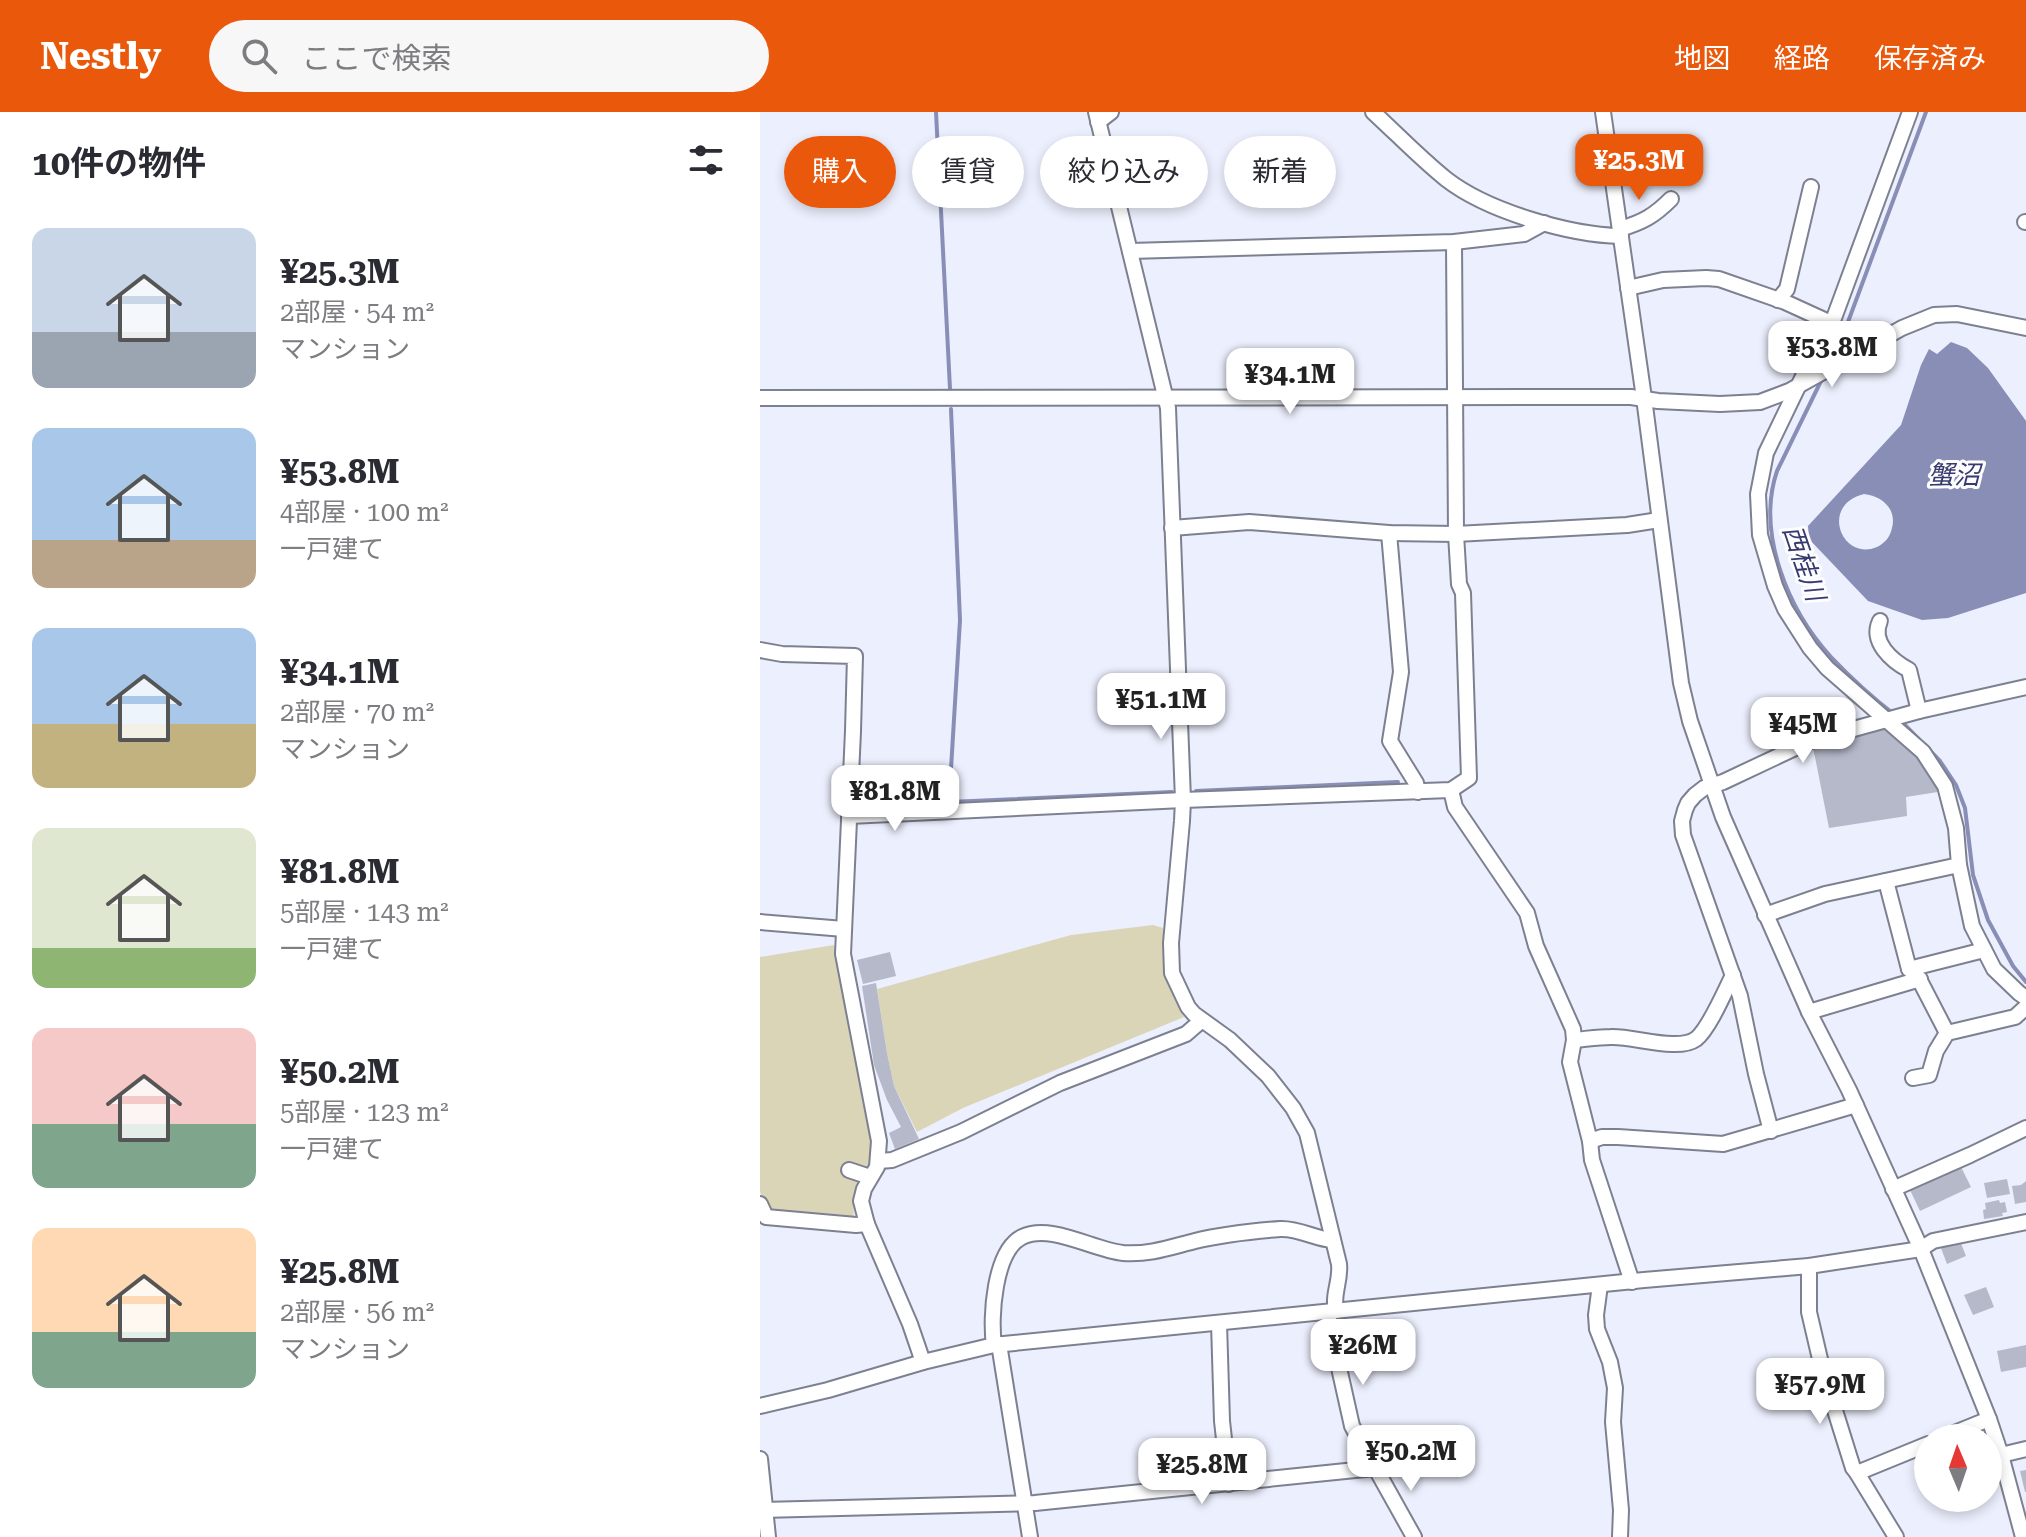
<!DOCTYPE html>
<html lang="ja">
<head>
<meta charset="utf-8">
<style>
	body { margin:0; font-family:"Roboto Serif","Noto Sans JP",serif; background:#f7f7f7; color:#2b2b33; height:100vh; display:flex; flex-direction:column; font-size:30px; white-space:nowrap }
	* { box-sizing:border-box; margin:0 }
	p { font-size:26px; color:#7c7c81 }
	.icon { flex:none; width:44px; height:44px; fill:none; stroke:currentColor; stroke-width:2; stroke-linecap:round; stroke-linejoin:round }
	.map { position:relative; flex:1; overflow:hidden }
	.sheet { display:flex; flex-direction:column; background:#fff; width:760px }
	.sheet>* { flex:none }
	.hud { position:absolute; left:24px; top:24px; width:760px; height:72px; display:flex; gap:16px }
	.needle { width:52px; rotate:358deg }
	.fabs { position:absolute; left:1154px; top:1312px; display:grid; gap:16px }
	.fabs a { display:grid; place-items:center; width:88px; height:88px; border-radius:50%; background:#fff; box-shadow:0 4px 12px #0003; font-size:40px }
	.price { position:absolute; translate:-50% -68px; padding:0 18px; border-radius:16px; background:#fff; color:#222; font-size:26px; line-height:52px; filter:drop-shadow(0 2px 4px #0008) }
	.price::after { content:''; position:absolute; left:50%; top:48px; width:24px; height:18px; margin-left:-12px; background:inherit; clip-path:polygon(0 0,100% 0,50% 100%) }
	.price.current { background:#ea580c; color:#fff }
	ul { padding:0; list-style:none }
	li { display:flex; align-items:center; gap:24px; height:200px; padding:0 32px }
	li span { display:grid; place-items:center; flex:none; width:224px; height:160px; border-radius:16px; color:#555 }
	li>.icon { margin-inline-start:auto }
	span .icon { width:96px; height:96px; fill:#fffc; stroke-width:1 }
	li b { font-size:34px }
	h2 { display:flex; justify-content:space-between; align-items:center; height:96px; padding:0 32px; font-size:34px }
	.tag { padding:0 28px; border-radius:36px; background:#fff; box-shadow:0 4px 12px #0003; font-size:28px; line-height:72px }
	.tag.current { background:#ea580c; color:#fff }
	header { display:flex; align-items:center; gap:48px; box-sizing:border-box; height:112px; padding:0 40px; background:#ea580c; color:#fff }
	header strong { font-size:38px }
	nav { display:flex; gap:44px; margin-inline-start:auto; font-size:28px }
	.search { width:560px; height:72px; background:#f7f7f7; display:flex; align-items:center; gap:20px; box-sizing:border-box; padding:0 28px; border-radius:44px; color:#7c7c81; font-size:30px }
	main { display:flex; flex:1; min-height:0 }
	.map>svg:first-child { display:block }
</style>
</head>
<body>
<header>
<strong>Nestly</strong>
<div class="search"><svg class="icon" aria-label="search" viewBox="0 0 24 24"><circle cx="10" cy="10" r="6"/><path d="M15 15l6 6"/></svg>ここで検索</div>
<nav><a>地図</a><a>経路</a><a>保存済み</a></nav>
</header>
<main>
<section class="sheet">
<h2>10件の物件<svg class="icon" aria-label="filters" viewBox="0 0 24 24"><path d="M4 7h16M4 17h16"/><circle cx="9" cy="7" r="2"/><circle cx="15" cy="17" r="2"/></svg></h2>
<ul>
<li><span style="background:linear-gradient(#c9d6e8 65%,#9aa5b1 0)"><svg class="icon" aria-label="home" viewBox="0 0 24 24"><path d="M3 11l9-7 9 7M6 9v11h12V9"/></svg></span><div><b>¥25.3M</b><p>2部屋 · 54 m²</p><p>マンション</p></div></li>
<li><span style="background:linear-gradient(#a9c7e8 70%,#b9a48a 0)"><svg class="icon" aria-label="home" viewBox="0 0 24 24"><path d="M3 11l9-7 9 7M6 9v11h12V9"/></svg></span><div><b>¥53.8M</b><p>4部屋 · 100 m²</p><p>一戸建て</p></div></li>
<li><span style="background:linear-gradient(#a9c7e8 60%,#c2b280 0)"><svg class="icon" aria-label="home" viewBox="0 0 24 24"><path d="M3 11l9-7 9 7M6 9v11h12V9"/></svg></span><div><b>¥34.1M</b><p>2部屋 · 70 m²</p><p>マンション</p></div></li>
<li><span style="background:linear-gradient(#dfe7d0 75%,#8fb573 0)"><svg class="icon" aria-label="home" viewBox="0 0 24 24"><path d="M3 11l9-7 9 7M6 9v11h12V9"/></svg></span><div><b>¥81.8M</b><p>5部屋 · 143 m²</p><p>一戸建て</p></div></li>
<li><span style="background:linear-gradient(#f6c9c9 60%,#7fa58c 0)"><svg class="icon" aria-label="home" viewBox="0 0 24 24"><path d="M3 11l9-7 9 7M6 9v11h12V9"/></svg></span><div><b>¥50.2M</b><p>5部屋 · 123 m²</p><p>一戸建て</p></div></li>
<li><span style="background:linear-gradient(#ffd9b3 65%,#7fa58c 0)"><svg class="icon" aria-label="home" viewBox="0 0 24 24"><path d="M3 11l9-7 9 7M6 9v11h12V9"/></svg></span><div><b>¥25.8M</b><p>2部屋 · 56 m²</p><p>マンション</p></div></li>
</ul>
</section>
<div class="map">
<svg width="1266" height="1425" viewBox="0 0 1266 1425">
	<rect width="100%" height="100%" fill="#eceffd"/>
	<g fill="#dbd5b8">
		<path d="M393,813L403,816V859L424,905L203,996L157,1020L134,974L127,941L117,877L311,823Z"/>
		<path d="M74,833L111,1030L112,1051L93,1083L94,1108L9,1100L0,1080V845Z"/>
	</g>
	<path fill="#888eb6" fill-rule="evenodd" d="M1191,230L1207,236L1228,256L1266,309V481L1188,506L1162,508L1108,489L1049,427L1048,414L1141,313L1161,253L1169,237L1177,242ZM1104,382C1122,384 1137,397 1132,416C1130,425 1125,431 1117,435C1082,450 1059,393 1104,382Z"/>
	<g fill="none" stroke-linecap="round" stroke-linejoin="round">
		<g stroke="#888eb6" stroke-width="4">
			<path d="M176,0L190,277"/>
			<path d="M1069,251L1085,218L1166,0"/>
			<path d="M1062,267L1017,359C996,421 1028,498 1071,545C1090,565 1113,586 1135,603"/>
			<path d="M191,297L200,508L189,690L412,680"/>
			<path d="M1141,609L1180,649L1196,673L1205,696L1213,763L1228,808L1253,854L1266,870"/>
			<path d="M436,679L638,670"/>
		</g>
	</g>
	<g fill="#b6b9ca">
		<path d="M1128,615L1166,649L1184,679L1146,685L1147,704L1069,716L1053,635Z"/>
		<path d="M130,840L136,864L103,872L97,848Z"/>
		<path d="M116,871L127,941L134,974L159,1027L135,1037L129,1021L141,1015L127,988L114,953L102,874Z"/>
		<path d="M1201,1055L1211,1075L1160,1099L1150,1078Z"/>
		<path d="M1247,1067L1250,1082L1227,1086L1224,1071Z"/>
		<path d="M1266,1069V1090L1255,1092L1252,1074L1261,1073Z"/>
		<path d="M1239,1088L1240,1091L1245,1090L1247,1100L1242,1101L1243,1104L1224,1107L1223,1098L1226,1097L1225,1091Z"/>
		<path d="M1200,1129L1206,1144L1187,1152L1181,1136Z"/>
		<path d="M1226,1175L1234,1195L1213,1203L1204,1183Z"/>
		<path d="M1266,1233V1255L1241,1260L1237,1239Z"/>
		<path d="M1266,1358V1380H1265L1260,1359Z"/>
	</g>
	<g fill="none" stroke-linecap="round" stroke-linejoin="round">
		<g stroke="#7d8090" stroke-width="18">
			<g id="minor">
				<path d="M336,0L408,296L423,688L422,709L411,831L412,861L428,895L434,902L470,928L508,964L533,996L547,1021L579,1152C581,1169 572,1182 576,1199"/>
				<path d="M613,0C637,22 661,47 686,67C727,99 809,123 861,124"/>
				<path d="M843,0L884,286L921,571L930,609L963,705L1049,900L1089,978L1161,1137L1229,1307L1241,1343L1263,1425"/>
				<path d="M1150,0L1074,206L1047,256L1006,341L998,382L1000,423L1015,474L1025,497L1050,536L1067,556L1163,640L1185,674L1196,716L1199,753L1212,814L1234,857L1259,881L1266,886"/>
				<path d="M338,10L351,0"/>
				<path d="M1265,110H1266"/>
				<path d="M860,117C883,110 894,104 911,87"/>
				<path d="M370,139L694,130L764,122L784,111"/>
				<path d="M868,176L903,168L946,166L959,167L1025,190L1071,211"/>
				<path d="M1018,188L1027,177L1051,75"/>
				<path d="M0,286L871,285L898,289L960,292L1000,290L1029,279L1142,216L1174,203L1197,202L1266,216"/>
				<path d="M412,416L489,410L629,421L696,422L867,413L899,408"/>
				<path d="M629,421L641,560L630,629L656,671L658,680"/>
				<path d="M1120,509C1110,530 1132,549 1149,558L1159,599"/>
				<path d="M0,538L22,542L95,544L93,619L83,842L119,1029L117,1055L104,1077L101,1089L107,1112L150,1212L163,1250"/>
				<path d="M691,678L695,695L767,801L776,834L813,917L814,928L810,950L830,1029L832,1048L872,1170"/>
				<path d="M89,704L423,688L691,678L709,666L703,481L699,472L696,422L694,130"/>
				<path d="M1126,769L1149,857L1158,865L1187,921"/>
				<path d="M1005,803L1065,782L1199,753"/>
				<path d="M0,810L84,817"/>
				<path d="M1149,857L1224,838"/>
				<path d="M1049,900L1160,867"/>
				<path d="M814,928C826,927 839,925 851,925C874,924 918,940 936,927C949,917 965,879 973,863"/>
				<path d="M1153,966L1169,963L1176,939L1187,921L1255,905L1266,895"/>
				<path d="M1011,1019L996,962L980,884L923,723L922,709L925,698L928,691L935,683L944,676L963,670L1050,629L1159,599L1266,575"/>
				<path d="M830,1029L842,1025H858L963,1032L1096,993"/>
				<path d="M119,1049L132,1048L201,1020L300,971L426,922L441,909"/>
				<path d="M89,1058L110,1065"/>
				<path d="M1133,1077L1210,1043L1266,1016"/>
				<path d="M0,1092L6,1105L96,1113L107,1112"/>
				<path d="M1049,1154V1200L1063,1260L1093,1356L1097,1361L1168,1332"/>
				<path d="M840,1173L836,1203L837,1217L850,1250L855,1276L853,1310L861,1398L860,1425"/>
				<path d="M569,1200V1211L592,1314L654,1425"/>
				<path d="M459,1211L462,1309L469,1372"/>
				<path d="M239,1232L270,1425"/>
				<path d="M234,1233C230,1206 234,1139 262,1125C291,1111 333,1138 363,1141C389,1143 411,1135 435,1129C460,1123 494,1119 520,1117C539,1116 555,1127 573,1128"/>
				<path d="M0,1294L68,1278L163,1250L234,1233L884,1168L1049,1154L1161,1137L1173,1129L1266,1110"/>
				<path d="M1182,1326L1229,1307"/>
				<path d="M1241,1343L1266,1337"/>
				<path d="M0,1347L8,1425"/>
				<path d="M1097,1361L1136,1425"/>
				<path d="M0,1398L275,1391L615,1356"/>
			</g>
		</g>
		<use href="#minor" stroke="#fff" stroke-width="14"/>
	</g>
	<g text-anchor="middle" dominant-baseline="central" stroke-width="6" stroke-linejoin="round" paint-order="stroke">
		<g font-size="26" font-style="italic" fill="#363a70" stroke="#fdfdfd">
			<text x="1194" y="363">蟹沼</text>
			<text transform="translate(1044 451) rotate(71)">西桂川</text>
		</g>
	</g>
</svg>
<div class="fabs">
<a><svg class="needle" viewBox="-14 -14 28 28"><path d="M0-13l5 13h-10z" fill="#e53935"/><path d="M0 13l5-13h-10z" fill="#7c7c81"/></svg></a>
</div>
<b class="price current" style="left:879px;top:90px">¥25.3M</b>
<b class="price" style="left:1072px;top:277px">¥53.8M</b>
<b class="price" style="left:530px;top:304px">¥34.1M</b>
<b class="price" style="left:401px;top:629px">¥51.1M</b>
<b class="price" style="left:1043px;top:653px">¥45M</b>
<b class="price" style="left:135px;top:721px">¥81.8M</b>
<b class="price" style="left:603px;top:1275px">¥26M</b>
<b class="price" style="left:1060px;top:1314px">¥57.9M</b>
<b class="price" style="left:651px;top:1381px">¥50.2M</b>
<b class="price" style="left:442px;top:1394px">¥25.8M</b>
<div class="hud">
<a class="tag current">購入</a>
<a class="tag">賃貸</a>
<a class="tag">絞り込み</a>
<a class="tag">新着</a>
</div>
</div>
</main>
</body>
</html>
